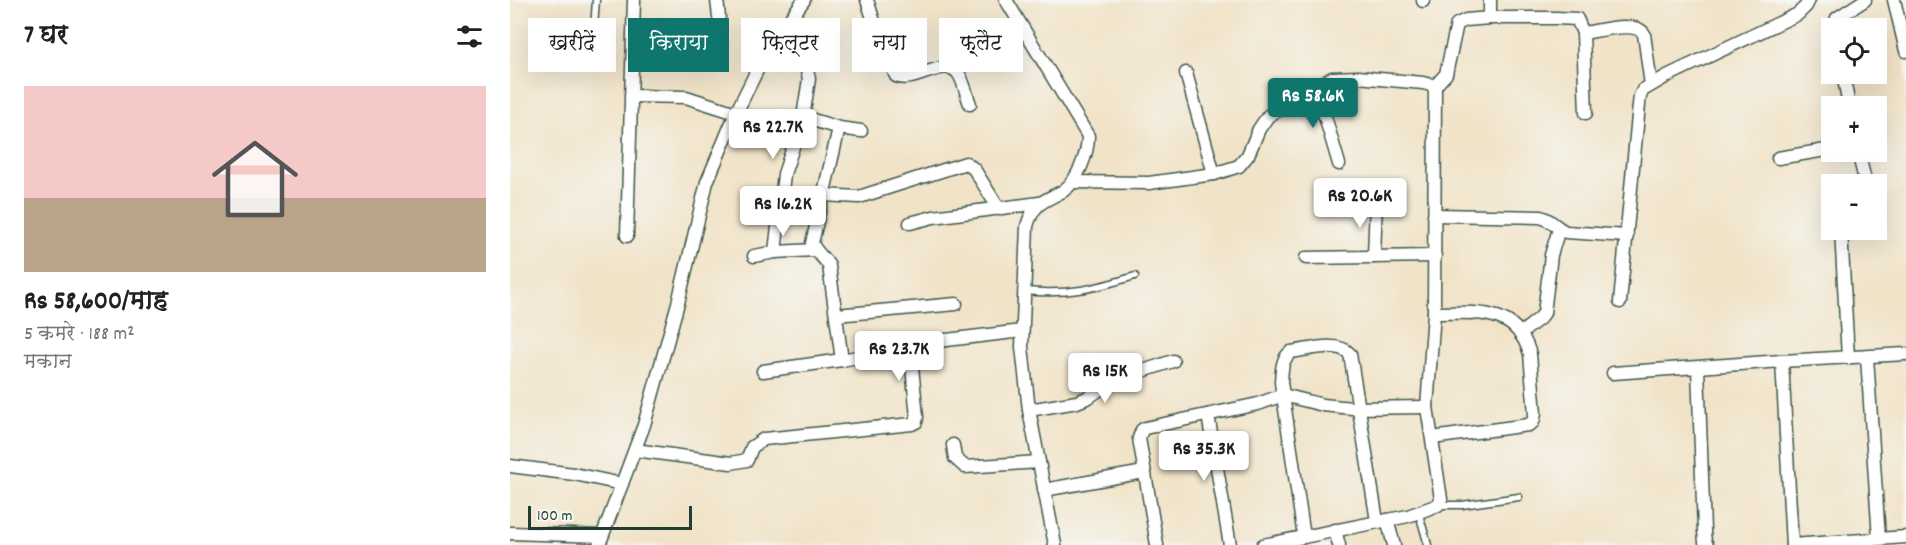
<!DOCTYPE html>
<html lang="hi">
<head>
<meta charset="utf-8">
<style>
	body { margin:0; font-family:Dekko,"Playpen Sans Deva",sans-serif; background:#f2f2f2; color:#202124; height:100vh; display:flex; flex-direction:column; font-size:22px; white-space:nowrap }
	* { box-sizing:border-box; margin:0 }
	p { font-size:20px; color:#757577 }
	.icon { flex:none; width:33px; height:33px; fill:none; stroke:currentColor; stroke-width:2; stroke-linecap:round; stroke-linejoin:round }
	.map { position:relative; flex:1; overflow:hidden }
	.panel { display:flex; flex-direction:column; background:#fff; width:510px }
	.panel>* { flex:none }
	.banner { position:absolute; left:18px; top:18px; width:570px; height:54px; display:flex; gap:12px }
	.tools { position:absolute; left:1311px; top:18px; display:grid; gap:12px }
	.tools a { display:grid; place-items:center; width:66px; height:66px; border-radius:0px; background:#fff; box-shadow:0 6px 24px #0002; font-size:30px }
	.scale { position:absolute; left:18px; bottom:15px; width:164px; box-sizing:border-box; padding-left:6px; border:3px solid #1f3d34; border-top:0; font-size:16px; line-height:21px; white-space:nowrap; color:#1f3d34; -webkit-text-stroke:4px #f6f6f2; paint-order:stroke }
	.price { position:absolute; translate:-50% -51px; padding:0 14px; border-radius:6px; background:#fff; color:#222; font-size:20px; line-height:39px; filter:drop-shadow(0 2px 3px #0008) }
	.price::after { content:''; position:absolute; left:50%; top:36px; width:18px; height:14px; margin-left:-9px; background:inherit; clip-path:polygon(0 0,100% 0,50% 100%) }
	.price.on { background:#0f766e; color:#fff }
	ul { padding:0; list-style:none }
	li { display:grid; align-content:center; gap:12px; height:318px; padding:0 24px }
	li span { display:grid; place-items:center; height:186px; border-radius:0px; color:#555 }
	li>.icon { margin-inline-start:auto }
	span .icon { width:108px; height:108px; fill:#fffc; stroke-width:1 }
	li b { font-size:26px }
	h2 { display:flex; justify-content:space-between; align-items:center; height:72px; padding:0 24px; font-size:26px }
	.pill { padding:0 21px; border-radius:0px; background:#fff; box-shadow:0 6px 24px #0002; font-size:21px; line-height:54px }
	.pill.on { background:#0f766e; color:#fff }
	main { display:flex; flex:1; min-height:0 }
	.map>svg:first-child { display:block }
</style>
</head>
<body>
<main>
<section class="panel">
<h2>7 घर<svg class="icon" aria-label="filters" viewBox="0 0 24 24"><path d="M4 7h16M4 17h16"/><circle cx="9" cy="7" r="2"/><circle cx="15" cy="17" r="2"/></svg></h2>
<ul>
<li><span style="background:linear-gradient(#f6c9c9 60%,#b9a48a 0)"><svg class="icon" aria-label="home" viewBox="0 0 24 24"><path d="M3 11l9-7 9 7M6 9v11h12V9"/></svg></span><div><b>Rs 58,600/माह</b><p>5 कमरे · 188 m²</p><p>मकान</p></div></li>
</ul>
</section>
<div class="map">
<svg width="1396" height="545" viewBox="0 0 1396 545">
	<rect width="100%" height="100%" fill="#f6f6f2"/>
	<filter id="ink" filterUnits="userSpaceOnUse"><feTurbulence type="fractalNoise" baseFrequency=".0167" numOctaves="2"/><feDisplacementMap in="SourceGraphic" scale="12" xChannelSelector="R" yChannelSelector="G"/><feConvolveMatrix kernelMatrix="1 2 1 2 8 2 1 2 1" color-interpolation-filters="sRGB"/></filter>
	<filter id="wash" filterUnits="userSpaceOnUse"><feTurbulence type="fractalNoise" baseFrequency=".008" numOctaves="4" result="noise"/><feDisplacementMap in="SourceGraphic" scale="24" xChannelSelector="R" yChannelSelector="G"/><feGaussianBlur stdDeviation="1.35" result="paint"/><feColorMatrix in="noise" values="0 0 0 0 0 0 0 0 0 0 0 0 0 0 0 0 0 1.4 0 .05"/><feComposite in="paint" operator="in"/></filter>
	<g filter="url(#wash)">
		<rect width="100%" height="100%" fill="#f1e3c8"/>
	</g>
	<g filter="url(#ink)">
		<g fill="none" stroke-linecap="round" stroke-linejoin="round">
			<g stroke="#3e564a" stroke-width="9">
				<g id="lane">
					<path d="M83,42L86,0"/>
					<path d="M514,291C560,295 583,289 625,276"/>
					<path d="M928,505H952L1009,497"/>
					<path d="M909,514L918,545"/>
				</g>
			</g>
			<g stroke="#3e564a" stroke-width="15">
				<g id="street">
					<path d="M207,0L209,17"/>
					<path d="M357,0L372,46L386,76C403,85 435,56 448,73C454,81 456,94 460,104"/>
					<path d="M496,0L578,136C578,153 568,181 553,191C533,202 524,202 517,226L512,347L519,410L545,545"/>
					<path d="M913,0V1"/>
					<path d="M980,0V18H1046L1067,19L1073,33L1076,113"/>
					<path d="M1384,0L1396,51"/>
					<path d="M1324,28L1327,18L1355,0"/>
					<path d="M1073,33C1088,31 1126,20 1134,34L1141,85"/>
					<path d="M256,52L291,63L297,70L299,79L293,117L274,174L265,252"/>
					<path d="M676,73L704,174"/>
					<path d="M1333,74L1339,106"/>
					<path d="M806,86L829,164"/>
					<path d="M925,86L936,74L947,24L956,20L980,18"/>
					<path d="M121,96L176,97L226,113"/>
					<path d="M293,117L329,128L351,131"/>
					<path d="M329,128L302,243C306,253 314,257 319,266L332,360"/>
					<path d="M1348,152L1356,184"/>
					<path d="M1268,158L1322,149"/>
					<path d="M563,182L639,183L704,174L729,166L738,155L749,129L758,116L822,78L848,77L913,83L925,86L924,313L917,407L931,499L928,505L898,516L753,545"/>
					<path d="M312,195L349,197L456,163L464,169L489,209"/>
					<path d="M924,215L1030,217C1041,219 1046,228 1056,232L1117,236"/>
					<path d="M400,223L423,217L529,203"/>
					<path d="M1331,230L1338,358"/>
					<path d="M117,236L124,0"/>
					<path d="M244,256L265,252L305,250"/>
					<path d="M864,257L866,202"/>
					<path d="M796,258L925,256"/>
					<path d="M1110,302L1129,105L1130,96L1133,90L1157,76L1288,14L1296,6L1299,0"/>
					<path d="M326,315L446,304"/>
					<path d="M1010,334L1030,318L1034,313L1041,255L1049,229"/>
					<path d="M1357,357L1369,539"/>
					<path d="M1272,361L1282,545"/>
					<path d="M1188,368L1194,531L1195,542L1197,545"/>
					<path d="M253,371L332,360L428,341L512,331"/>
					<path d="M1103,373L1272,361L1396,354"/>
					<path d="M519,410L567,402L579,397L600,382L663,361"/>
					<path d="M698,415L720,545"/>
					<path d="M922,438L1018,425L1023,422L1025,414L1020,354C1006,306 964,313 924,313"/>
					<path d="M443,445L445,458L455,467L529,462"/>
					<path d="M125,450L221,463L237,460L242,447L254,439L402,424L406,422L407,417L400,347"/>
					<path d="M0,466L64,474L112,484"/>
					<path d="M534,490L634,472"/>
					<path d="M877,520L884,545"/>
					<path d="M825,530L829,545"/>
					<path d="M0,533L92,536"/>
					<path d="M794,537L771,382C772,371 771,359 781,352C798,350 827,340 840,354L867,521"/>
					<path d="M89,545L134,425L168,303L197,182L226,113L256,52L294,0"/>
					<path d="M647,545L629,438L632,430L635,428L748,404L773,395L813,405L842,408L917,407"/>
					<path d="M1282,545L1396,537"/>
				</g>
			</g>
			<use href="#lane" stroke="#fff" stroke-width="6"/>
			<use href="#street" stroke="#fff" stroke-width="12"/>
		</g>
	</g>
</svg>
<div class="tools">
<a><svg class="icon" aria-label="locate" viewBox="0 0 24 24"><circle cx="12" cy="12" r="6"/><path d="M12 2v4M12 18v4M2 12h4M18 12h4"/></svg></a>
<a>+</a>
<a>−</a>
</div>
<div class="scale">100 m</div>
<b class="price on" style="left:803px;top:129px">Rs 58.6K</b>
<b class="price" style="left:263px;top:160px">Rs 22.7K</b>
<b class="price" style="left:850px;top:229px">Rs 20.6K</b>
<b class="price" style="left:273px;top:237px">Rs 16.2K</b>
<b class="price" style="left:389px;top:382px">Rs 23.7K</b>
<b class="price" style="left:595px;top:404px">Rs 15K</b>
<b class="price" style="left:694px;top:482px">Rs 35.3K</b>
<div class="banner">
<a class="pill">खरीदें</a>
<a class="pill on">किराया</a>
<a class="pill">फ़िल्टर</a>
<a class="pill">नया</a>
<a class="pill">फ़्लैट</a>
</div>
</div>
</main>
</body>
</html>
